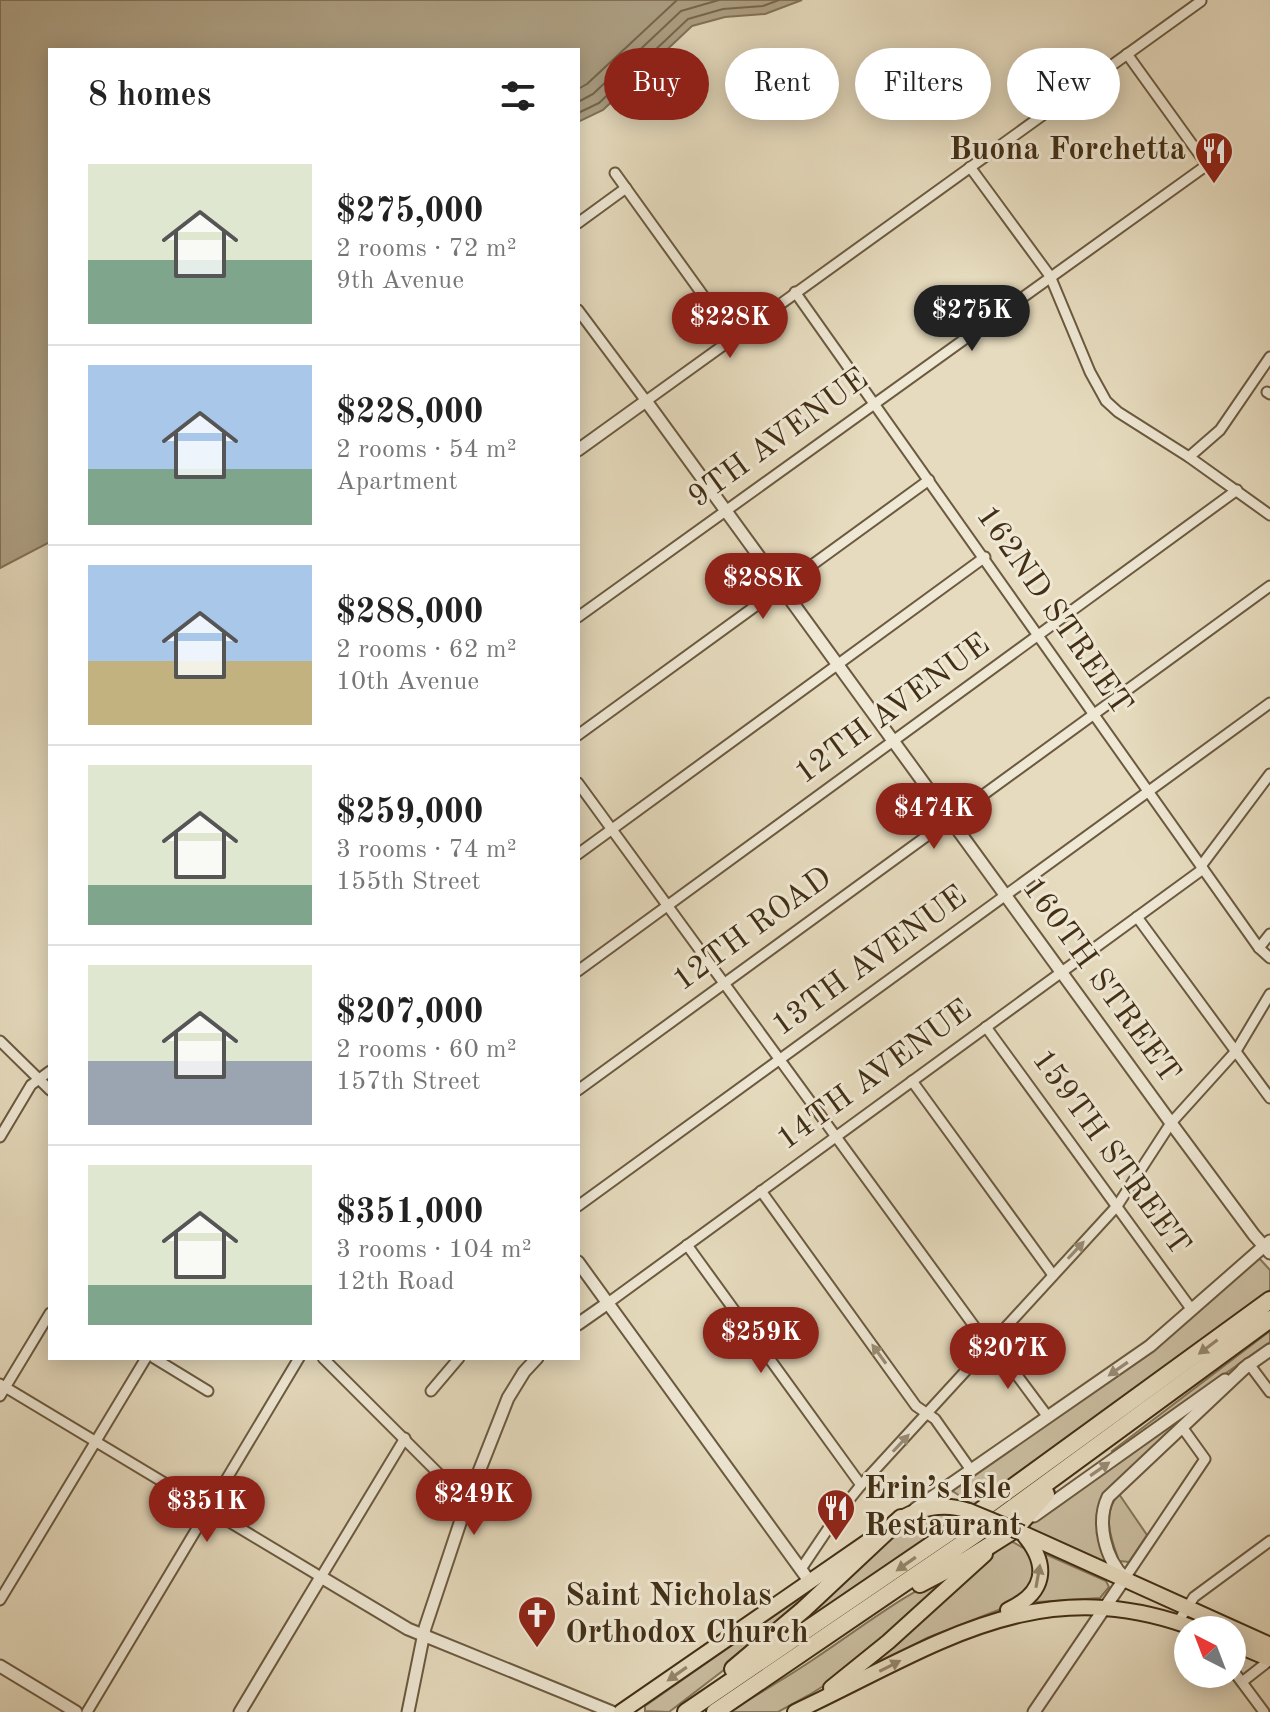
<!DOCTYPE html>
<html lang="en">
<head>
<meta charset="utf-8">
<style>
	body { margin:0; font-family:"Old Standard TT",serif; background:#f6f6f6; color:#222; height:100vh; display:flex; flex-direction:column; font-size:30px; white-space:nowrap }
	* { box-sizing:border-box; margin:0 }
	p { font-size:26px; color:#767676 }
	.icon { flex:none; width:44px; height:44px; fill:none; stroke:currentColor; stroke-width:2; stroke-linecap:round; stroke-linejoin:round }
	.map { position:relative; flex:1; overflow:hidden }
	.drawer { position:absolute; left:48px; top:48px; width:532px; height:1312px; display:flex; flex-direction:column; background:#fff; border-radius:0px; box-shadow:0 4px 20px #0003 }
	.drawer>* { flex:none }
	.top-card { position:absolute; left:604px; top:48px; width:546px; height:72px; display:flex; gap:16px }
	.needle { width:52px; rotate:318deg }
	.fabs { position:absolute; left:1174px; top:1616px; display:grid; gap:16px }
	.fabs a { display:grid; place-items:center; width:72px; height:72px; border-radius:50%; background:#fff; box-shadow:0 4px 20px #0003; font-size:40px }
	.price { position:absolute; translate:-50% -68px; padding:0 18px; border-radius:28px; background:#8f2418; color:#fff; font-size:26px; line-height:52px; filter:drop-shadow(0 2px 4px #0008) }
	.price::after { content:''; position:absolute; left:50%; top:48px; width:24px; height:18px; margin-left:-12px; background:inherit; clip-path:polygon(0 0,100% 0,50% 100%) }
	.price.on { background:#222; color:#fff }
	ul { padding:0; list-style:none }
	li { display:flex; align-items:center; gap:24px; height:200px; padding:0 40px }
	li+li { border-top:2px solid #e0e0e0 }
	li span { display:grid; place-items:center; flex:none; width:224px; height:160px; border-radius:0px; color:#555 }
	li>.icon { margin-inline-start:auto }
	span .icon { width:96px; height:96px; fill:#fffc; stroke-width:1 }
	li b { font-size:34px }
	h2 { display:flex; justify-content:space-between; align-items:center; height:96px; padding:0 40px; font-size:34px }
	.tag { padding:0 28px; border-radius:36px; background:#fff; box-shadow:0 4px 20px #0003; font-size:28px; line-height:72px }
	.tag.on { background:#8f2418; color:#fff }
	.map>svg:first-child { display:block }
</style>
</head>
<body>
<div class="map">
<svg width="1270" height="1712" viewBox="0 0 1270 1712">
	<rect width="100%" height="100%" fill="#e6dbbe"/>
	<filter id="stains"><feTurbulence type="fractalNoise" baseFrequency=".0025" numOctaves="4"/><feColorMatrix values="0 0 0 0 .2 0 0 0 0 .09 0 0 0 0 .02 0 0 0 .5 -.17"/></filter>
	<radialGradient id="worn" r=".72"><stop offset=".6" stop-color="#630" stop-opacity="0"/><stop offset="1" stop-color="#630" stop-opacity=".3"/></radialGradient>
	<g fill="#cabea1" stroke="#86765b" stroke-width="2">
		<path d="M1259,1258L1270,1270V1290L1233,1319L975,1506L951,1490L1150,1353Z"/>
		<path d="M1270,1331V1342L1113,1453L1112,1451Z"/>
		<path d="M1200,1406L1103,1495L1098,1518L1107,1561L1105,1563L1025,1527Z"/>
		<path d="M1119,1494L1147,1535L1129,1562L1119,1561C1111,1539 1101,1513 1119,1494Z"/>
		<path d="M943,1513L959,1518L764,1649L882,1543L920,1516Z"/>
		<path d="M1009,1540L1031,1552L1038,1573L1022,1598L1001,1609L927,1638L874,1666L871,1663Z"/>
		<path d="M1043,1553L1106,1581L1109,1587L1100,1598L1037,1602L1034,1600Z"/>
		<path d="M963,1568L841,1675L809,1695L778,1712H728C758,1694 788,1677 817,1657C865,1625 910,1589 963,1568Z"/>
		<path d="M825,1580L759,1643L669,1712L645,1711V1706Z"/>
	</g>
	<path fill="#aea185" stroke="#837358" stroke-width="2" d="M0,0H802L765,14L725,17L692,26L603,110L578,122V50H50V542L0,568Z"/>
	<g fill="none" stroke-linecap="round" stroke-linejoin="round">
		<g stroke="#78684d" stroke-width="2">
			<path d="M578,89L587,84L677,0"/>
			<path d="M578,102L593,94L681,11L719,0"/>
			<path d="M578,113L599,103L688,19L723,9L763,6L779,0"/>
		</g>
		<g stroke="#6b5a3f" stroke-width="13">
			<g id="minor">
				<path d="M970,167L1050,276L1090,372L1106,401L1118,412L1189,457L1270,515"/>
				<path d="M615,173L733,337"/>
				<path d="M578,223L626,188"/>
				<path d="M795,292L1259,948L1270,958"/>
				<path d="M578,310L646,401L1201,1"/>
				<path d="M1267,392L1270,394"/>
				<path d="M1189,457L1220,430L1270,357"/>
				<path d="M578,617L1207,165L1127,54"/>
				<path d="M578,735L929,480"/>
				<path d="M578,783L985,1341L996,1347L1048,1417"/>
				<path d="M578,854L985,557"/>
				<path d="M1201,866L1270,774"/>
				<path d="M1137,917L1270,1098"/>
				<path d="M1259,948L1270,934"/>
				<path d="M578,971L1237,490"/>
				<path d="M986,1027L1192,1310"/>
				<path d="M0,1041L50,1090"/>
				<path d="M912,1081L1053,1275"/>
				<path d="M578,1090L1270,586"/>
				<path d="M0,1137L31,1085L50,1071"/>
				<path d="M761,1191L916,1406L935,1419L971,1470"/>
				<path d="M578,1206L1270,703"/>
				<path d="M687,1245L861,1485"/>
				<path d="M608,1303L1203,869"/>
				<path d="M154,1358L208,1391"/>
				<path d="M323,1358L467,1502"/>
				<path d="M1249,1364L1270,1392"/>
				<path d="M0,1384L321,1577L405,1438"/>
				<path d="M431,1391L459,1358"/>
				<path d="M0,1396L50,1313"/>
				<path d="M801,1569L840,1511L861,1485L1117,1206L1171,1123L1236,1051L1270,994"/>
				<path d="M1125,1578L1205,1459L1182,1427"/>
				<path d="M0,1600L146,1358"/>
				<path d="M1178,1622L1194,1597L1270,1541"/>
				<path d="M1232,1669L1264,1712"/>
				<path d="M1242,1682L1270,1660"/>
				<path d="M87,1712L299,1358"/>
			</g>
		</g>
		<g stroke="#6b5a3f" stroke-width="15">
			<g id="tertiary">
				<path d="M578,450L646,401L1171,1123L1254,1235L1270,1253"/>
				<path d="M578,1262L810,1582"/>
				<path d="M578,1324L608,1303"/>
				<path d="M1243,1369L1270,1350"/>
				<path d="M915,1509L1150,1346L1270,1241"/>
				<path d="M1034,1516L1225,1380"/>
				<path d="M0,1666L76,1712"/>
				<path d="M240,1712L321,1577L408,1629L612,1712"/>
				<path d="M408,1712L425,1628L467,1502L508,1398L524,1372L537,1358"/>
				<path d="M1034,1712L1125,1578C1105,1559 1096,1522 1108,1497L1249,1364"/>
			</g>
		</g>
		<g stroke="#422f15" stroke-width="18">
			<g id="primary">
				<path d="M894,1523C915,1508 944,1502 969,1511"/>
				<path d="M1022,1533L1270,1645"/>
				<path d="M1008,1610C1045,1593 1050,1566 1024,1535"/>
				<path d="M1232,1643L1270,1659"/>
				<path d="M831,1688L888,1642L985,1554"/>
				<path d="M621,1712L870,1540"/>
				<path d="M795,1712C936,1646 1038,1568 1199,1630"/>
			</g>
		</g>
		<g stroke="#422f15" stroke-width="20">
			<g id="motorway">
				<path d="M920,1584L968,1559L1014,1530L1046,1494"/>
				<path d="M733,1669L803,1610L901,1518"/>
				<path d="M686,1712L965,1522L1270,1300"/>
				<path d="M715,1712L988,1526L1270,1319"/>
			</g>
		</g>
		<use href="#minor" stroke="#efe8d5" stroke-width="9"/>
		<use href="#tertiary" stroke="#efe8d5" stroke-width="11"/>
		<use href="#primary" stroke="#e6dbbe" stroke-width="14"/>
		<use href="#motorway" stroke="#e6dbbe" stroke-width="16"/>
		<g stroke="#422f15" stroke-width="18" stroke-linecap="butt">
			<path id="primary-bridge" d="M969,1511L1022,1533"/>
		</g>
		<use href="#primary-bridge" stroke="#e6dbbe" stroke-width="14"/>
	</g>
	<defs><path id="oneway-solid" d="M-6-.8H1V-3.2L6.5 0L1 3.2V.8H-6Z" transform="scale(2)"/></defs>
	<g fill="#988c75">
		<use href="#oneway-solid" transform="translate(1076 1250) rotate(-47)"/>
		<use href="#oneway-solid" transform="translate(879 1354) rotate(-126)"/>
		<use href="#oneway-solid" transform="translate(1118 1369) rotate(145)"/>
		<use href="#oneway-solid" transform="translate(901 1443) rotate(-47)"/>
		<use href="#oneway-solid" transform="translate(1100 1469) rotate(-35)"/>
	</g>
	<g fill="#94856a">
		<use href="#oneway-solid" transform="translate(1208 1347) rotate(143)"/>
		<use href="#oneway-solid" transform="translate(906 1564) rotate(145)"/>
		<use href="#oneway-solid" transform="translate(1038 1576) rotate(-80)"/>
		<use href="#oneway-solid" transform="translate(890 1666) rotate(-27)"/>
		<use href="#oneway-solid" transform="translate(677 1674) rotate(145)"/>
	</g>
	<defs>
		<g id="restaurant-pin" transform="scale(2)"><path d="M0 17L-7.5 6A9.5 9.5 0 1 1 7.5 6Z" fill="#8f2418" stroke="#efe8d5"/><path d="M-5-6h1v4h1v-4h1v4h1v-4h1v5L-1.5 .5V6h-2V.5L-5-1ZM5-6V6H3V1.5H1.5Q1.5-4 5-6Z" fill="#fff"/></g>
		<g id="church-pin" transform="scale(2)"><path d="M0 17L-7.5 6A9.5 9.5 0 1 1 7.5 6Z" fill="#8f2418" stroke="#efe8d5"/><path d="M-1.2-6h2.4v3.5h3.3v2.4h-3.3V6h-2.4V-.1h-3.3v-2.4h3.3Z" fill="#fff"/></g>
	</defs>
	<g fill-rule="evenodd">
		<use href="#restaurant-pin" x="1214" y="151"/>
		<use href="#restaurant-pin" x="836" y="1508"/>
		<use href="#church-pin" x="537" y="1615"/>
	</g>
	<g text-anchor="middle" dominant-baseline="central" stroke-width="6" stroke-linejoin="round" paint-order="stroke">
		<g font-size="32" font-weight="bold" fill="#422f15" stroke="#efe8d5" text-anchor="start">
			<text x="1186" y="151" text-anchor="end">Buona Forchetta</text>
			<text x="864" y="1490">Erin’s Isle<tspan x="864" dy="37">Restaurant</tspan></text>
			<text x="565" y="1597">Saint Nicholas<tspan x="565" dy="37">Orthodox Church</tspan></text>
		</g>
		<g font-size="32" fill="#422f15" stroke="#efe8d5">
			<text transform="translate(779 439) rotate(-36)">9TH AVENUE</text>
			<text transform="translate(1053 611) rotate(55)">162ND STREET</text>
			<text transform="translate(893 710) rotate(-36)">12TH AVENUE</text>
			<text transform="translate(753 930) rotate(-36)">12TH ROAD</text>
			<text transform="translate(870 962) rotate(-36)">13TH AVENUE</text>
			<text transform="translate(1100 981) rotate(54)">160TH STREET</text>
			<text transform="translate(875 1076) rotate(-36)">14TH AVENUE</text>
			<text transform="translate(1110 1153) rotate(54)">159TH STREET</text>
		</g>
	</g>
	<rect width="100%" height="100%" filter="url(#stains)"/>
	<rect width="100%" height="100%" fill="url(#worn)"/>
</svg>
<div class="fabs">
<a><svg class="needle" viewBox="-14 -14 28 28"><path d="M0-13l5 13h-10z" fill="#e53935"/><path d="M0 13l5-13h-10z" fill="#767676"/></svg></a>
</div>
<b class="price on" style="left:972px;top:353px">$275K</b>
<b class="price" style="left:730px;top:360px">$228K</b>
<b class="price" style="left:763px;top:621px">$288K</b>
<b class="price" style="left:934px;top:851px">$474K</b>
<b class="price" style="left:761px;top:1375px">$259K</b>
<b class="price" style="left:1008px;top:1391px">$207K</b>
<b class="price" style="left:474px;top:1537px">$249K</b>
<b class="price" style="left:207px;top:1544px">$351K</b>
<div class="top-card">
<a class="tag on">Buy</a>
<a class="tag">Rent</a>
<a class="tag">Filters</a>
<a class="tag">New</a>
</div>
<section class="drawer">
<h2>8 homes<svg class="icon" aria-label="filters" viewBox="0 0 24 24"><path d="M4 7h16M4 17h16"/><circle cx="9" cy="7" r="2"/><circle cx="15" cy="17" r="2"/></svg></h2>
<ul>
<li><span style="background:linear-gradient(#dfe7d0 60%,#7fa58c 0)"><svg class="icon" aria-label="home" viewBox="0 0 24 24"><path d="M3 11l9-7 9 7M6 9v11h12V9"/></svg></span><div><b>$275,000</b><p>2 rooms · 72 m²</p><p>9th Avenue</p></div></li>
<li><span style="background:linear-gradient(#a9c7e8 65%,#7fa58c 0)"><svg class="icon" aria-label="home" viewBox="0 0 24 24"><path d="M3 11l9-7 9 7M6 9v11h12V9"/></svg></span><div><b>$228,000</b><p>2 rooms · 54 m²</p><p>Apartment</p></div></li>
<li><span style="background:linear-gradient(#a9c7e8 60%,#c2b280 0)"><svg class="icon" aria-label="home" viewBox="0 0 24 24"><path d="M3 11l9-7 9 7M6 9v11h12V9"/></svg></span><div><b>$288,000</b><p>2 rooms · 62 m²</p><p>10th Avenue</p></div></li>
<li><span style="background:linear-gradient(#dfe7d0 75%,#7fa58c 0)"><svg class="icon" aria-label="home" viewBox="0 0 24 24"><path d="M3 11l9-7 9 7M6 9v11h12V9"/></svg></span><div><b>$259,000</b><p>3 rooms · 74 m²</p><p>155th Street</p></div></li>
<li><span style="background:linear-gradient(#dfe7d0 60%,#9aa5b1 0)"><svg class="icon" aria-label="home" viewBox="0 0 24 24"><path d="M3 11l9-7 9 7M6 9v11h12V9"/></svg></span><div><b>$207,000</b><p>2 rooms · 60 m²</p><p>157th Street</p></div></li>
<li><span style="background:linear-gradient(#dfe7d0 75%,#7fa58c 0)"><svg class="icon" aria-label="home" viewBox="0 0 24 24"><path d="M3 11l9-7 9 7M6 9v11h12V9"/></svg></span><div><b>$351,000</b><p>3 rooms · 104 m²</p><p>12th Road</p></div></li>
</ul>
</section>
</div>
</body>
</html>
